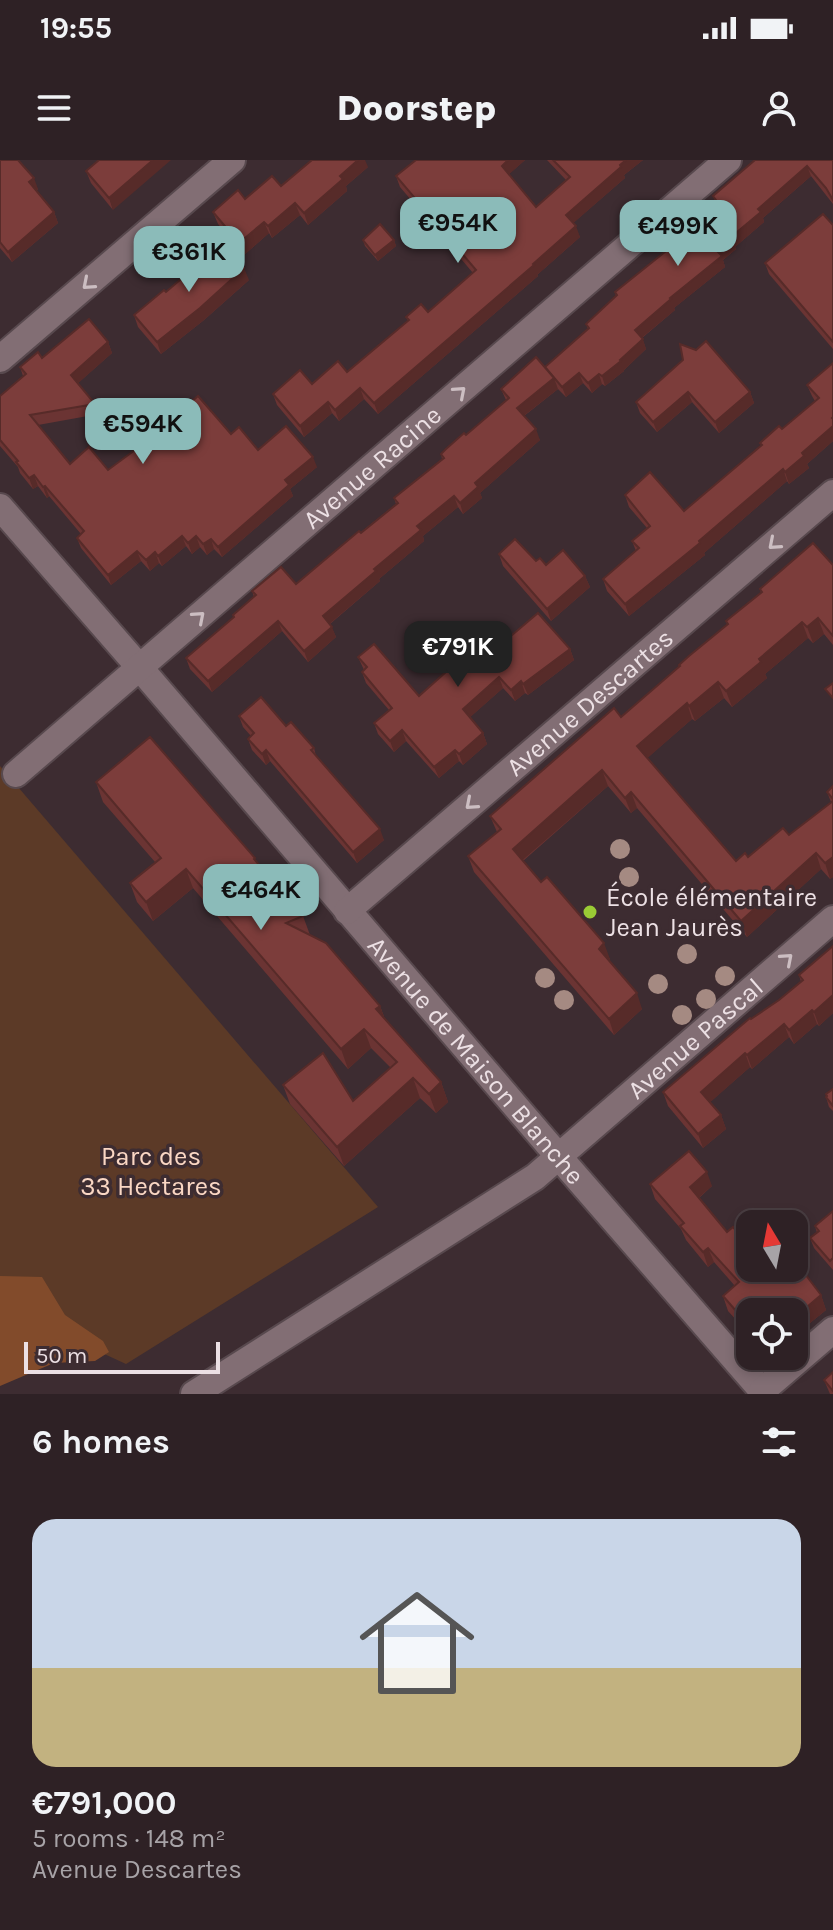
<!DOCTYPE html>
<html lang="en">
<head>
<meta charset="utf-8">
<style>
	body { margin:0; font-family:Karla,sans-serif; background:#36292d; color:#f1f3f6; height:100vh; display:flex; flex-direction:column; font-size:30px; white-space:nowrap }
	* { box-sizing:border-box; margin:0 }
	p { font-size:26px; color:#a7a3a7 }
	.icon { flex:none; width:44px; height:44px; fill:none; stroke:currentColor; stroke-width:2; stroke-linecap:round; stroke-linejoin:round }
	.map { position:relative; height:1234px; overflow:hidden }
	.details { display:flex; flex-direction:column; background:#2e2125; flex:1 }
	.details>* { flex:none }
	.needle { width:52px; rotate:350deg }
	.tools { position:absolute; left:736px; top:1050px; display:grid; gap:16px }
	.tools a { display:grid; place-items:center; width:72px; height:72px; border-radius:16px; background:#2e2125; box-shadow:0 4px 12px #0003,0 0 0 2px #493e42; font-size:40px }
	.scale { position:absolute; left:24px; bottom:20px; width:196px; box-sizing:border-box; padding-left:8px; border:4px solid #ece0e4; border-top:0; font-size:22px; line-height:28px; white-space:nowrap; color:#ece0e4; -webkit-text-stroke:6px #3d2c31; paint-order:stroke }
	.price { position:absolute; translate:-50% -68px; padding:0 18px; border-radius:16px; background:#8bbbb9; color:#111; font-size:26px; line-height:52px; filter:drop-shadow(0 2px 4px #0008) }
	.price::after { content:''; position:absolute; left:50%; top:48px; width:24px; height:18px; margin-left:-12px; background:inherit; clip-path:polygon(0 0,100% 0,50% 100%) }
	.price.selected { background:#222; color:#fff }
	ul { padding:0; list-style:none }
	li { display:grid; align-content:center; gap:16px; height:424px; padding:0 32px }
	li span { display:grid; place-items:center; height:248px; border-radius:24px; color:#555 }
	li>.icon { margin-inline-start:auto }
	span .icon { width:144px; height:144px; fill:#fffc; stroke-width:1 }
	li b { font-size:34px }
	h2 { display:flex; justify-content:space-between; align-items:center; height:96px; padding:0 32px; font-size:34px }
	.status { display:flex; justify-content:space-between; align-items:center; height:56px; padding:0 40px; background:#2e2125; direction:ltr }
	.status svg { height:22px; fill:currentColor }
	header { display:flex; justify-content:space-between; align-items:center; height:104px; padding:0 32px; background:#2e2125; font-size:36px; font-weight:800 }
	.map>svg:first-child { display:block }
</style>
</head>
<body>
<div class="status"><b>19:55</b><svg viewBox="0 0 49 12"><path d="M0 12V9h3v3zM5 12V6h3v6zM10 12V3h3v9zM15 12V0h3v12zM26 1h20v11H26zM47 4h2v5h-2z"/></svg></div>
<header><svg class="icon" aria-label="menu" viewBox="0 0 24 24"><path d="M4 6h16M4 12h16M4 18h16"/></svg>Doorstep<svg class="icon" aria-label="person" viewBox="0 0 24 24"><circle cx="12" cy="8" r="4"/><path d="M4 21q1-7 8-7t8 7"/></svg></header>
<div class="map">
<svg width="833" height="1234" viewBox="0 0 833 1234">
	<rect width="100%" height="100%" fill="#3d2c31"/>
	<path fill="#5c3a27" d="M0,606L378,1047L126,1204L0,1146Z"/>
	<path fill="#824b2b" d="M0,1116L42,1117L65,1155L103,1181L109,1192L95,1201L54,1203L0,1226Z"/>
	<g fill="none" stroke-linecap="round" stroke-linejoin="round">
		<g stroke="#58494e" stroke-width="30">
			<g id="minor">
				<path d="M0,199L232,0"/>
				<path id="s1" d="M0,347L140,508L559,997L765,1234"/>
				<path id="s2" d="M16,614L728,0"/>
				<path id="s3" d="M347,751L833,333"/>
				<path d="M762,1231L833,1170"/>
				<path id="s4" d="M194,1234L535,1017L833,759"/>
			</g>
		</g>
		<use href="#minor" stroke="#826e74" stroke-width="26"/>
	</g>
	<g fill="#a58a82">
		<circle cx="620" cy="689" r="10"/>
		<circle cx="629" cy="717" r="10"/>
		<circle cx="687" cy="794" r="10"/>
		<circle cx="725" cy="816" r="10"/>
		<circle cx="545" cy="818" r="10"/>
		<circle cx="658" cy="824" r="10"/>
		<circle cx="706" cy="839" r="10"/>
		<circle cx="564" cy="840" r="10"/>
		<circle cx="682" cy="855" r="10"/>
	</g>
	<g fill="#6b3433">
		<path d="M0,0L38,29L36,31L54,52L58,63L12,102L0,88Z"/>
		<path d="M99,0L113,50L91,23L86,11Z"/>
		<path d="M416,0H525L509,14L536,47L566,20L547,0H643L624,15L625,18L573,63L580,77L537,115L538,116L378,254L364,239L339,261L332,253L304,277L277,245L273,234L312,224L347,212L408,161L406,157L428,152L473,113L400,27L396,16Z"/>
		<path d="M833,0V44L811,16L763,58L764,62L735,87L736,89L723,100L725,107L674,148L675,150L642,178L646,189L624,210V211L605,226L602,224L592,233L583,223L566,237L557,228L558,229L524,256L540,280L480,333L482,338L463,354L458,347L423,376L424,381L379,419L380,421L330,464L336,477L308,502L282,471L212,532L190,509L186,498L234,457L233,455L254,437L252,431L296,424L396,344L394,338L442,299L441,294L466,275L506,240L501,229L545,207L588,169L586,164L616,136L615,132L694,69L691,62L715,41L713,36Z"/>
		<path d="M368,7L346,26L347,31L308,65L300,55L272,78L269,73L244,95L218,64L213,52L281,26Z"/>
		<path d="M833,65V189L769,114L765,103Z"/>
		<path d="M363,80H394L396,86L378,101L365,86Z"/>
		<path d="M249,120L204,160L161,194L138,167L134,155L166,132Z"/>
		<path d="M108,182L112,193L78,223L95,244L99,254L38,265L70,304L108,310L140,295L175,265L173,258L231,274L258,290L317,307L290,329L293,336L222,397L214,389L207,395L200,387L192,394L186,386L162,406L159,403L150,411L141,401L111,425L81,388L77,378L81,374L49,336L47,338L38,326L33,329L20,313L18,307L0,286V236L23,216L20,207L42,198Z"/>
		<path d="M683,200L750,232L754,243L719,273L692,242L657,272L640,253L636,242Z"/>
		<path d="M833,203V281L807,304L809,308L789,324L787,321L704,393L705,395L629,456L607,431L603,419L636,391L632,381L647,368L629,347L625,335L684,351L761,285L760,283L782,269L815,241L812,236L807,225Z"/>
		<path d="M499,394L536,401L546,405L585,416L590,427L551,461L503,406Z"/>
		<path d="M833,405V485L824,474L813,483L808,478L765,514L767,518L732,547L724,538L695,561L692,559L647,598L736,701L748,697L789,675L831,642L827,632L833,626V717L830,719L821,709L747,777L637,648L631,653L608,626L523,701L610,799L609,800L642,849L614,875L474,712L468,696L497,672L490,656L621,557L727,464L726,461L761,433L760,429Z"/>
		<path d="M570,489L574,500L528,535L525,533L515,541L503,528L470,557L483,573L487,584L463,605L459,601L439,618L406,581L394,592L378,574L374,563L389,550L366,523L362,512L364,510L358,497L419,536L484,499Z"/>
		<path d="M239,556L286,566L314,588L316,596L384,680L357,703L270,601L266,605L252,590L248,579L251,576L243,567Z"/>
		<path d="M96,622L257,702L303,756L310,775L380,846L385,859L441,922L448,942L436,953L420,938L344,1006L290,944L283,925L353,941L391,908L371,888L348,909L193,728L153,761L137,742L130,723L155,702L103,642Z"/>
		<path d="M833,786V853L819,866L817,864L794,884L789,877L752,909L750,907L710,942L721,955L726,969L703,988L668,946L663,932L751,859L779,840L801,822L799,815Z"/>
		<path d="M833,929V951L829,947L826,937V934Z"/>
		<path d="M650,1024L712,1026L699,1038L750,1108L796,1121L821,1135L826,1150L794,1176V1152H750V1175L728,1151L723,1136L735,1126L714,1102L708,1107L686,1080L681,1069L655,1039Z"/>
		<path d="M833,1051V1110L814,1088L810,1078L817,1073L815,1066Z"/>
		<path d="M833,1212V1234H830L824,1220Z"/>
	</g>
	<g fill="#572b29">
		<path d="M153,0H171L113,50L109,38Z"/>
		<path d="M358,0H365L368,7L346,26L347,31L308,65L304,53L340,16Z"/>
		<path d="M508,0H525L506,17L502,6Z"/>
		<path d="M626,0H643L624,15L625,18L570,66L566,55Z"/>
		<path d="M807,6L811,16L763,58L764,62L735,87L736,89L723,100L725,107L674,148L675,150L639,180L635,170L718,92L758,49Z"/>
		<path d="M34,18L38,29L33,33L29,22Z"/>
		<path d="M295,43L300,55L272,78L268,66Z"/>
		<path d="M54,52L58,63L12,102L8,92Z"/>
		<path d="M264,62L269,73L244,95L239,83Z"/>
		<path d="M576,66L580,77L537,115L538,116L378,254L374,243Z"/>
		<path d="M394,80L396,86L378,101L375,95Z"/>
		<path d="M244,108L249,120L204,160L161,194L157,182Z"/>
		<path d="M643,179L646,189L624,210V211L605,226L602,216Z"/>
		<path d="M108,182L112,193L75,226L71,215Z"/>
		<path d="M579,213L583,223L566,237L562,227Z"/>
		<path d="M599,214L602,224L592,233L588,223Z"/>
		<path d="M554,218L558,229L521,258L517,248Z"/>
		<path d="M360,228L364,239L339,261L335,250Z"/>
		<path d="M688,232L692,242L657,272L653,262Z"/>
		<path d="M750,232L754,243L719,273L715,262Z"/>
		<path d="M328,242L332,253L304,277L300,266Z"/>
		<path d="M833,266V281L807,304L809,308L789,324L785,312L802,293Z"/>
		<path d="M536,269L540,280L480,333L482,338L463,354L460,343L475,323Z"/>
		<path d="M313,297L317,307L290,329L293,336L222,397L218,387L285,320Z"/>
		<path d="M783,309L787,321L704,393L705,395L629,456L625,444Z"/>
		<path d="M34,315L38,326L33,329L29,318Z"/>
		<path d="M45,326L49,336L47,338L43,327Z"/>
		<path d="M454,336L458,347L423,376L424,381L379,419L380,421L327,466L323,456L417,366Z"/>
		<path d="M182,376L186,386L162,406L158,396Z"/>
		<path d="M196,376L200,387L192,394L188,383Z"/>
		<path d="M211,379L214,389L207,395L203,384Z"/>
		<path d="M137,391L141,401L111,425L108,415Z"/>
		<path d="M155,392L159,403L150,411L146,400Z"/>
		<path d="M585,416L590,427L551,461L547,449Z"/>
		<path d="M818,458L824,474L813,483L807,467Z"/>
		<path d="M278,461L282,471L212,532L208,521Z"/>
		<path d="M802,462L808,478L765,514L767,518L732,547L726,531L759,499Z"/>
		<path d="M332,467L336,477L308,502L304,491Z"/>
		<path d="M570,489L574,500L528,535L523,524Z"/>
		<path d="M499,517L503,528L467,560L463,549Z"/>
		<path d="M521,521L525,533L515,541L511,530Z"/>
		<path d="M718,522L724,538L695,561L689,546Z"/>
		<path d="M687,543L692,559L643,602L637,586Z"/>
		<path d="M402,570L406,581L394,592L390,581Z"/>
		<path d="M483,573L487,584L463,605L459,594Z"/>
		<path d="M266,590L270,601L266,605L262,594Z"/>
		<path d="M455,590L459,601L439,618L434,607Z"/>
		<path d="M602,610L608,626L518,704L513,689Z"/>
		<path d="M631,632L637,648L631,653L625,638Z"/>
		<path d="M380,669L384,680L357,703L353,692Z"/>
		<path d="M816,693L821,709L747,777L741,761Z"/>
		<path d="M833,697V717L830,719L825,703Z"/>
		<path d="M186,709L193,728L153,761L146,742Z"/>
		<path d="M604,783L610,799L604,804L599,789Z"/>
		<path d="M637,833L642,849L614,875L609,859Z"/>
		<path d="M833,835V853L819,866L814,852Z"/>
		<path d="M380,846L387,865L376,849Z"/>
		<path d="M812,850L817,864L794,884L789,870Z"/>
		<path d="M784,864L789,877L752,909L747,895Z"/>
		<path d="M364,869L371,888L348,909L341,889Z"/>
		<path d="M745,893L750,907L706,946L701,932Z"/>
		<path d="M413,918L420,938L344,1006L337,987Z"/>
		<path d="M441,922L448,942L436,953L429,934Z"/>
		<path d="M721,955L726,969L703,988L698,974Z"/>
		<path d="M707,1012L712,1026L695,1041L690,1027Z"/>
		<path d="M708,1088L714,1102L708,1107L703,1092Z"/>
		<path d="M821,1135L826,1150L794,1176V1158Z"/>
	</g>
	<g fill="#7c3d3b" stroke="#572b29" stroke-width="2">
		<path d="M0,0H18L34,18L29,22L54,52L8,92L0,82Z"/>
		<path d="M99,0H153L109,38L86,11Z"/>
		<path d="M312,0H358L340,16L343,19L304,53L295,43L268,66L264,62L239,83L213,52L238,30L245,39L272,16L281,26Z"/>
		<path d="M416,0H508L502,6L536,47L570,17L553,0H626L620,5L621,7L566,55L576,66L533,104L534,105L374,243L360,228L335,250L328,242L300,266L273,234L300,210L312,224L338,201L347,212L409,160L406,157L421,144L428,152L476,110L396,16Z"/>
		<path d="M755,0H833V40L826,28L807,6L758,49L761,52L731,77L732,79L718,92L722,96L670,138L671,139L635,170L643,179L620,200L621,201L602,216L599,214L588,223L579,213L562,227L545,207L589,168L586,164L617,135L615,132L696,67L691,62L716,40L713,36Z"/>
		<path d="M823,54L833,65V182L765,103Z"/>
		<path d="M380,64L394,80L375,95L363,80Z"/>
		<path d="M222,84L244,108L200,148L157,182L134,155L164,130L166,132Z"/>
		<path d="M89,159L108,182L71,215L95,244L30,255L70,304L89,287L108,310L135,290L140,295L177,263L173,258L198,236L231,274L239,267L258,290L286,266L313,297L285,320L289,325L218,387L211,379L203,384L196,376L188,383L182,376L158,396L155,392L146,400L137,391L108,415L77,378L84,371L45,326L43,327L34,315L29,318L16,302L18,301L0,280V236L26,214L20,207L38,192L42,198Z"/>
		<path d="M706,181L750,232L715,262L688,232L653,262L636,242L683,200L680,184L696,190Z"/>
		<path d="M536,197L554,218L517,248L536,269L475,323L478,327L460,343L454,336L417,366L421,370L374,409L376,411L323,456L332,467L304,491L278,461L208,521L186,498L234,457L233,455L256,435L252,431L281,407L296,424L359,371L361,373L398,343L394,338L444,298L441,294L446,289L464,273L466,275L509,238L501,229Z"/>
		<path d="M833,203V257L832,258L833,259V266L802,293L804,296L785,312L783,309L699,381L700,383L625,444L603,419L639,388L632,381L650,366L625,335L650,312L684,351L762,285L760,283L779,266L782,269L819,238L807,225Z"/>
		<path d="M515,379L536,401L540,398L546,405L563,390L585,416L547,449L499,394Z"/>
		<path d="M813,383L833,405V476L818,458L807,467L802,462L759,499L761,502L726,531L718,522L689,546L687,543L637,586L736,701L745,693L748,697L783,668L789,675L833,641V697L825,703L816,693L741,761L631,632L625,638L602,610L513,689L541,722L547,717L604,783L599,789L637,833L609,859L468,696L501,669L490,656L614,548L621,557L680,506L679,505L689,496L728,464L726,461L762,432L760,429Z"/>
		<path d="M538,453L570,489L523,524L521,521L511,530L499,517L463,549L483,573L459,594L455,590L434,607L402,570L390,581L374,563L392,548L362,512L367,507L358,497L374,484L419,536L474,487L484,499Z"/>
		<path d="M833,523V538L825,529Z"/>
		<path d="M261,537L286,566L291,562L314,588L311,590L380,669L353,692L266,590L262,594L248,579L254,573L239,556Z"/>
		<path d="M150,577L255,698L254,699L303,756L286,763L326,783L380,846L376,849L441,922L429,934L413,918L337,987L283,925L323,893L353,941L397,902L364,869L341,889L186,709L146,742L130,723L161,698L96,622Z"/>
		<path d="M833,626V639L827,632Z"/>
		<path d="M833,786V835L814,852L812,850L789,870L784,864L747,895L745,893L701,932L721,955L698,974L663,932L750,858L751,859L779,840L803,820L799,815Z"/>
		<path d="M833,929V946L826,937L827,936L826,934Z"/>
		<path d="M689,991L707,1012L690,1027L727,1072L733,1067L750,1086V1108H786L796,1121L805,1114L821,1135L794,1158V1152H750V1167L723,1136L739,1122L708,1088L703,1092L680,1066L684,1063L650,1024Z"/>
		<path d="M833,1051V1098L830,1101L810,1078L819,1071L815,1066Z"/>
		<path d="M833,1212V1231L824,1220Z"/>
	</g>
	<defs><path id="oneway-chevron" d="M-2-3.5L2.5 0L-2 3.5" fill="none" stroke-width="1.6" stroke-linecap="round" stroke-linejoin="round" transform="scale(2)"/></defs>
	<g stroke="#ccbec2">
		<use href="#oneway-chevron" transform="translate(88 124) rotate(139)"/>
		<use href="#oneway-chevron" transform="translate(460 232) rotate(-41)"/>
		<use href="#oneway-chevron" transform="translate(774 384) rotate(139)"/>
		<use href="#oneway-chevron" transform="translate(199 457) rotate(-41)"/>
		<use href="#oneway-chevron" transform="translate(471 644) rotate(139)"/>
		<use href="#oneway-chevron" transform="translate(787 799) rotate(-41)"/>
	</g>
	<circle fill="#9acb35" stroke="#3d2c31" stroke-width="3" cx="590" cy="752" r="8"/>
	<g text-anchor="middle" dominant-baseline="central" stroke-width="7" stroke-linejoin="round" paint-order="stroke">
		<g font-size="26" fill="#ece0e4" stroke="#3d2c31">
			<text stroke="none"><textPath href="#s2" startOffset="470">Avenue Racine</textPath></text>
			<text stroke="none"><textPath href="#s3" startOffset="320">Avenue Descartes</textPath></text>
			<text stroke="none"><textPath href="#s4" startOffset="616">Avenue Pascal</textPath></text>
			<text stroke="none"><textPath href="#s1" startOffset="730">Avenue de Maison Blanche</textPath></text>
		</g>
		<g font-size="26" fill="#ece0e4" stroke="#3d2c31" text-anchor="start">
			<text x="606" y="737">École élémentaire<tspan x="606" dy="30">Jean Jaurès</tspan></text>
		</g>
		<g font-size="26" fill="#fad7c4" stroke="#3d2c31">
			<text x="151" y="996">Parc des<tspan x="151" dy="30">33 Hectares</tspan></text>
		</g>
	</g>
</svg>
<div class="tools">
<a><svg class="needle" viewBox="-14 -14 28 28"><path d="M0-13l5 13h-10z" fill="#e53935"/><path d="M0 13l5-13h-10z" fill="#a7a3a7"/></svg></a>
<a><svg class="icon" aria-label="locate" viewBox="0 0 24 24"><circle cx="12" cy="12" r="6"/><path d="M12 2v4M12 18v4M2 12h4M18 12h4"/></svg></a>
</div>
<div class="scale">50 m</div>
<b class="price" style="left:458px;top:105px">€954K</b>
<b class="price" style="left:678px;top:108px">€499K</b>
<b class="price" style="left:189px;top:134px">€361K</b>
<b class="price" style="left:143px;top:306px">€594K</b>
<b class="price selected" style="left:458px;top:529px">€791K</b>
<b class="price" style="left:261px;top:772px">€464K</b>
</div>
<section class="details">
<h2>6 homes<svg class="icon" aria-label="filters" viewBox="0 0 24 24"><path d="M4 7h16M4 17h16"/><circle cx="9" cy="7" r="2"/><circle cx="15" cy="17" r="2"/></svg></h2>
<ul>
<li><span style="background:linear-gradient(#c9d6e8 60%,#c2b280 0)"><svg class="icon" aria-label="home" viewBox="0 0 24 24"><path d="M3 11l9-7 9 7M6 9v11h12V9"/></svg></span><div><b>€791,000</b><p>5 rooms · 148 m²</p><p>Avenue Descartes</p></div></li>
</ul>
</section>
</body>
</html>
